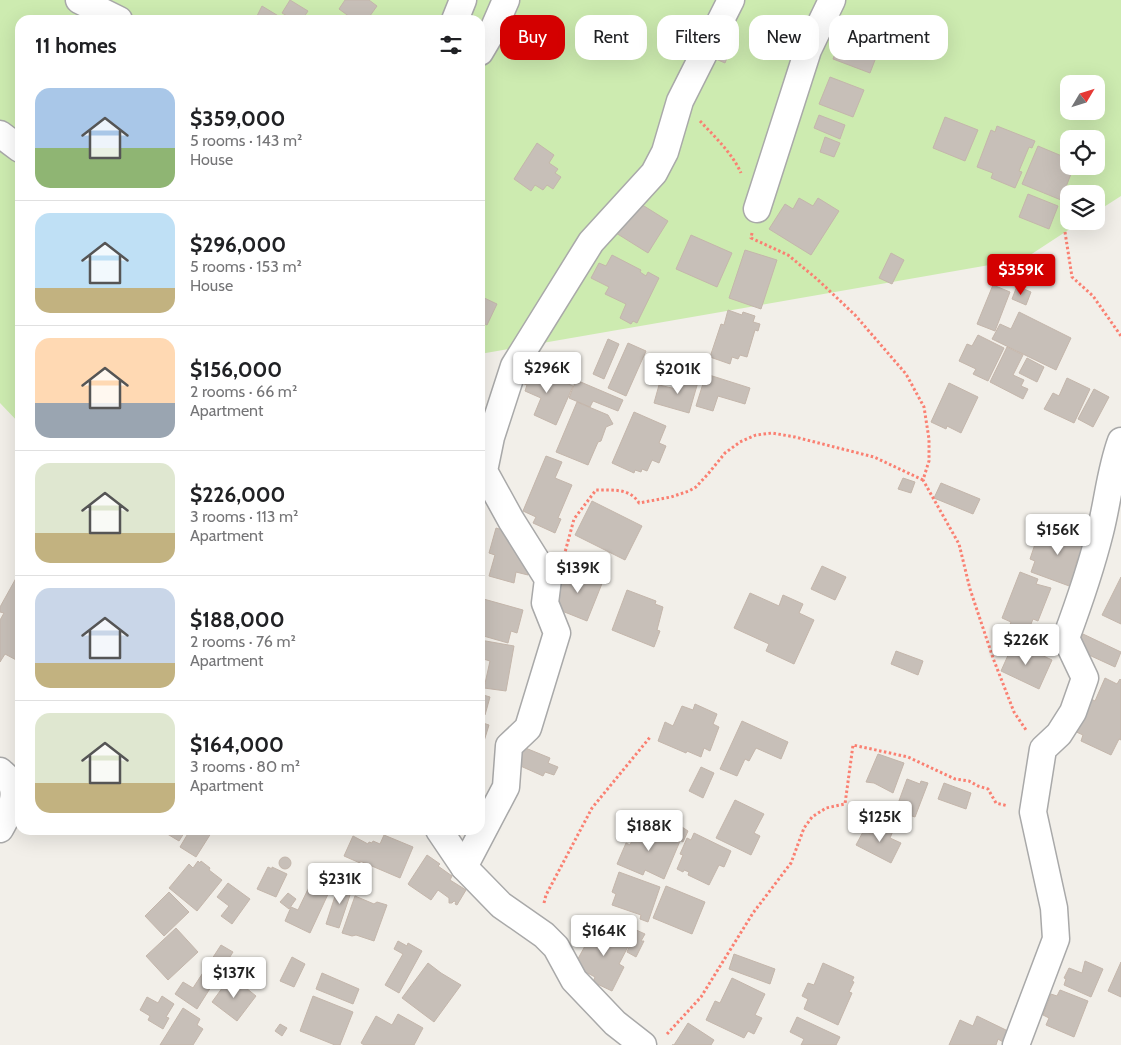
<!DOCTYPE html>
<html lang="en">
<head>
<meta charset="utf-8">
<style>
	body { margin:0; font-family:Cabin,sans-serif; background:#f2f2f2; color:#202124; height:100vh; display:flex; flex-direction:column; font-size:19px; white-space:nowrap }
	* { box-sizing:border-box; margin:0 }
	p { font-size:16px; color:#757577 }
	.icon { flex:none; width:28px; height:28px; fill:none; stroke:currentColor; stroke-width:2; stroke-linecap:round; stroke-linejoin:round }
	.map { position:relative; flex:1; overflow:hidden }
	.details { position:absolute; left:15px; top:15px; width:470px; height:820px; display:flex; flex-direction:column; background:#fff; border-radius:15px; box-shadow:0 5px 20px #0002 }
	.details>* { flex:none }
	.top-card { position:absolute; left:500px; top:15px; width:475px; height:45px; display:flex; gap:10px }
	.needle { width:32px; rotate:52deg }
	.controls { position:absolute; left:1060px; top:75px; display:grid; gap:10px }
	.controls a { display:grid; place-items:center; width:45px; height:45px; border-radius:10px; background:#fff; box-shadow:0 5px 20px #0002; font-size:25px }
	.price { position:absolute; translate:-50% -42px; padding:0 11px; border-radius:5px; background:#fff; color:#222; font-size:16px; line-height:32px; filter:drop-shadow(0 1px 2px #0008) }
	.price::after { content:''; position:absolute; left:50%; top:30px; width:15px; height:11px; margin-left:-8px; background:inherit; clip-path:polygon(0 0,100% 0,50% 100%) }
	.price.selected { background:#d40000; color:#fff }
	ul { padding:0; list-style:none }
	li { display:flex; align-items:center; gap:15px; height:125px; padding:0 20px }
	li+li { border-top:1px solid #e0e0e0 }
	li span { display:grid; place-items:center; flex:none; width:140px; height:100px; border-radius:15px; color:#555 }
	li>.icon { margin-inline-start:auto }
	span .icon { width:60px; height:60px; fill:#fffc; stroke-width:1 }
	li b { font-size:21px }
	h2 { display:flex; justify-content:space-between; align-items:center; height:60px; padding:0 20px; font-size:21px }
	.pill { padding:0 18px; border-radius:15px; background:#fff; box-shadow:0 5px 20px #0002; font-size:18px; line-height:45px }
	.pill.selected { background:#d40000; color:#fff }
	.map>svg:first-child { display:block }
</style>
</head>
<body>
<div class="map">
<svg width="1121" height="1045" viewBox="0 0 1121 1045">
	<rect width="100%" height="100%" fill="#f2efe9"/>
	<path fill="#cdebb0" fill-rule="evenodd" d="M0,0H1121V196L1096,212V194H1069V221H1082L1024,259L480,354V20H20V424L0,403ZM1069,84H1096V111H1069ZM1069,139H1096V166H1069Z"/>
	<g fill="#c7bfb8" stroke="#c4b6ab">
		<path d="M290,0L308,11L302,20H294L282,13Z"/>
		<path d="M345,0H369L377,6L367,20H354L339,9Z"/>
		<path d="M262,6L285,20H255Z"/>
		<path d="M843,33L880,47L870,73L833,59Z"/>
		<path d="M718,37L733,43L725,63L711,57Z"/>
		<path d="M830,77L864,90L853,117L819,104Z"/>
		<path d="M819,115L845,125L840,139L814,128Z"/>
		<path d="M945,117L978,130L965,161L933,148Z"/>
		<path d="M997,126L1035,141L1032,148L1029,147L1019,171L1022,172L1015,188L991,178L993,173L977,167L991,130L995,132Z"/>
		<path d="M825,137L840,143L834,157L820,152Z"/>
		<path d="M537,143L554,155L549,163L558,169L555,173L561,177L553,189L547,185L543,190L535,185L531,191L514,179Z"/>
		<path d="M1038,146L1069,159V166H1074L1061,200L1022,184Z"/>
		<path d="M1028,194L1058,206L1049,229L1019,217Z"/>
		<path d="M799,198L813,206L818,198L839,211L811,255L769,229L785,204L793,209Z"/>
		<path d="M636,201L668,221L648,253L616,233Z"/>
		<path d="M691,235L732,253L717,287L676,269Z"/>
		<path d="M745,250L777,260L761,309L729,298Z"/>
		<path d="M891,253L904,260L892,284L879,278Z"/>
		<path d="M612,255L641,270L640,272L646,276L648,272L659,278L637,323L633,321L631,324L620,318L626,304L605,294L609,287L591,278L599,263L606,266Z"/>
		<path d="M993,285L1010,292L995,331L977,324Z"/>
		<path d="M1017,286L1031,292L1026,305L1012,299Z"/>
		<path d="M480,296L497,304L487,325L481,322L480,325Z"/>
		<path d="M728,310L742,315L743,312L755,316L753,322L760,324L758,331L755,330L747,357L740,355L738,359L732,357L730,364L710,357L721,324L724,325Z"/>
		<path d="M1019,312L1071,338L1056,370L992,339L1000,324L1011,329Z"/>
		<path d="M978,335L1004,348L988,381L973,374L976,369L959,361L967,344L972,346Z"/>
		<path d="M608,339L619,344L604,379L593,374Z"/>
		<path d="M628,343L646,351L626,396L608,388Z"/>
		<path d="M1007,347L1023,355L1013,375L1024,380L1021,386L1028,389L1023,399L990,382Z"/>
		<path d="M1027,358L1044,367L1037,382L1019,373Z"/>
		<path d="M526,366L573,386L556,425L534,415L541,398L525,391L527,385L519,382Z"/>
		<path d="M706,374L750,388L745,404L718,396L713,411L696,406Z"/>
		<path d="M680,377L698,382L689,413L654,403L659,385L676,389Z"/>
		<path d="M1067,378L1090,389L1074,423L1044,409L1053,393L1059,396Z"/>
		<path d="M576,380L623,400L618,411L593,401L590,407L569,398Z"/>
		<path d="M949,383L978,397L961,433L947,426L946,429L931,422Z"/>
		<path d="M1094,389L1109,397L1093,427L1078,419Z"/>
		<path d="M577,402L608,415L613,424L606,427L601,441L598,442L588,465L556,452Z"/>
		<path d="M634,412L666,426L659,443L666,446L659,463L652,460L647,471L642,469L641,472L635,470L634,473L612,463Z"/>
		<path d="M546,456L562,462L555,478L572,485L558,518L561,519L555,533L533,523L536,517L523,511Z"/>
		<path d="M903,478L915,482L911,493L898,489Z"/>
		<path d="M941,483L980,499L973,514L934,498Z"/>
		<path d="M592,501L642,526L625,560L575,535Z"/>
		<path d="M1041,526L1090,543L1083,562L1077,560L1075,568L1078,569L1072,587L1031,572L1035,561L1030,559Z"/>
		<path d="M496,528L509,532L531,564L528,575L516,572L514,583L489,576L495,555L489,553Z"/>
		<path d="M822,566L846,577L835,600L811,589Z"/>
		<path d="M568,567L603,581L587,621L552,607Z"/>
		<path d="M20,571V662L5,654L0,662V620L4,613L0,612V607Z"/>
		<path d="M1020,572L1038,579L1036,584L1051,588L1038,621L1033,619L1027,634L1009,627L1011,622L1002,618Z"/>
		<path d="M1121,577V624L1102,615Z"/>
		<path d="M627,590L656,601L655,604L663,607L657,630L660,631L654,647L612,630Z"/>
		<path d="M750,593L779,606L783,595L803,604L799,613L814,620L794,664L766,651L769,644L734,628Z"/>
		<path d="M480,598L523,610L517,633L511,631L508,643L480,635Z"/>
		<path d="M1083,634L1121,652L1115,667L1076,649Z"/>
		<path d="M480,640L514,646L506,691L484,688L490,661L480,658Z"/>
		<path d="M1014,642L1052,660L1039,689L1001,671Z"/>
		<path d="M896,651L923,661L918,675L891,664Z"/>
		<path d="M1105,678L1117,684L1120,679L1121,680V740L1119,739L1111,755L1081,741L1083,735L1072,730L1091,699L1095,701Z"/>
		<path d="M480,694L490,697L485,715L480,713Z"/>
		<path d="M695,704L717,714L713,724L719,727L710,751L704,748L701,757L687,751L686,753L658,741L665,722L673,726L682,706L693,710Z"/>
		<path d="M742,721L788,742L781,759L756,748L749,761L745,759L737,776L720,769Z"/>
		<path d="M480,722L489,725L481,751L480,750Z"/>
		<path d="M523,747L550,758L548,763L558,767L554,775L545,772L543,776L516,764Z"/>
		<path d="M878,754L904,763L893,793L874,783L866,782Z"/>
		<path d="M701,767L714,773L703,798L689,791Z"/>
		<path d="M907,779L920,784L921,781L928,783L915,817L909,815L903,832L894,829L901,811L896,809Z"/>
		<path d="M944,783L971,793L966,809L938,799Z"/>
		<path d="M735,800L764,814L754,833L760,836L751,855L716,838Z"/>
		<path d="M636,822L680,841L664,879L645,870L643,875L617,864L626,843L630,845L633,838L630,836Z"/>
		<path d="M876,822L893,831L890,838L901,843L891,863L856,845L864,830L870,834Z"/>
		<path d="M682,827L688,831L683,842L676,838Z"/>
		<path d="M165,830H186L179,841L164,832Z"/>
		<path d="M190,830H213L196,857L180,847Z"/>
		<path d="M694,833L731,851L724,867L719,865L709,885L688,875L689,872L684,870L683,872L677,869L683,855L680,854L687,838L691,840Z"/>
		<path d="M384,835L413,847L400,878L360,861V863L344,856L353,836L368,844L369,842L372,843L373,841L380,844Z"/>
		<path d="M427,855L440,864L438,866L452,876L450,880L466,890L457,905L455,904L456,902L454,901L452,903H449V898L438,890L431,900L409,885L408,884Z"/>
		<circle cx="285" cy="863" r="6"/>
		<path d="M198,861L200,863L201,861L210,868L209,870L222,880L197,911L169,888L189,864L193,868Z"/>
		<path d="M268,867L272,869V867L287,874L276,897L257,889Z"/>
		<path d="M619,872L660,887L648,922L640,919L641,915L612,905L616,894L612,892Z"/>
		<circle cx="323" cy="879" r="6"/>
		<path d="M340,881L353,886L339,928L326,924Z"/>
		<path d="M228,883L250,899L232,924L221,916L229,906L217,897Z"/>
		<path d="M311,883L329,892L310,933L285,921L291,907L298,910Z"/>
		<path d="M666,886L705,902L692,934L653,918Z"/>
		<path d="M169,892L189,912L164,936L145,916Z"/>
		<path d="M288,893L296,899L289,909L280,902Z"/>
		<path d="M355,896L374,904L377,902L387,905L374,941L356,935L352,936L342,933Z"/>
		<path d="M596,926L609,932V930L631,941L619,964L624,967L612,991L593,982L595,977L574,966Z"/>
		<path d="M176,928L198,952L168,980L146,956Z"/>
		<path d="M634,929L645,934L641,941H644L636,957L627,952L632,940L630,939Z"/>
		<path d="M398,941L407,946L408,943L422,951L399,993L385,985L403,954L394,949Z"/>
		<path d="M221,945L233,952L197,1009L175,994L183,982L193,988Z"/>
		<path d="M734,954L775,969L770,984L729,969Z"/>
		<path d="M292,957L305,964L294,987L280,981Z"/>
		<path d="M1085,961L1103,969L1091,997L1064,985L1066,979L1064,978L1069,968L1082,973Z"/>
		<path d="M1121,962V997L1108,991Z"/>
		<path d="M428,963L441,973L461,985L434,1022L402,998Z"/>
		<path d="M823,963L854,977L852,981L854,982L849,992L852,993L838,1025L804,1009L808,999L802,996L808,983L814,985Z"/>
		<path d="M322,973L359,989L353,1004L316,989Z"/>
		<path d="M231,976L256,996L237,1021L212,1002Z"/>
		<path d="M732,978L765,994L755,1015L762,1018L754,1034L748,1031L744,1038L706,1020L715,1001L720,1003Z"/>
		<path d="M1060,990L1088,1001L1074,1037L1046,1025L1049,1018L1043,1015L1051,994L1057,996Z"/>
		<path d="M162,996L174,1004L166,1017L169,1018L163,1029L148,1020L150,1016L140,1010L147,997L158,1003Z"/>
		<path d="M313,996L353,1012L340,1045H335L300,1031Z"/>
		<path d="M183,1008L200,1019L197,1025L203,1029L193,1045H160Z"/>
		<path d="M398,1014L423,1028L414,1045H364L361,1043L376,1016L392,1025Z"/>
		<path d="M977,1016L1008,1031L1003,1042L998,1039L996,1045H949L960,1020L973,1026Z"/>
		<path d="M797,1017L840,1037L836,1045H801L804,1039L790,1032Z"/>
		<path d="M688,1023L714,1040L711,1045H672H674Z"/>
		<path d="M280,1024L287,1028L282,1036L275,1031Z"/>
	</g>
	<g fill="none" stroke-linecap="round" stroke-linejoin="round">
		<g stroke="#a9a9a9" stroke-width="29">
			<g id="minor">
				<path d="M79,0L119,20"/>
				<path d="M455,20L463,0"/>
				<path d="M480,52L493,30L506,0"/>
				<path d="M0,134L20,149"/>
				<path d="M757,209L808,50L832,0"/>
				<path d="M0,771C3,774 9,778 11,783C19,798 7,816 0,829"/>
				<path d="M439,830L464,867L501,905L544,935L556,947L574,980L615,1023L643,1045"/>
				<path d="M464,867L506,787L509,746L528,728L557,633L545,603L548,579L511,520L484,471L491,437L514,366L591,242L654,173L665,152L680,101L731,0"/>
				<path d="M1016,1045L1056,939L1054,908L1033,812L1043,749L1059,734L1073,712L1085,678L1066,638C1079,603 1091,568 1100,532C1108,501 1110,471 1121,441"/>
			</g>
		</g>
		<g stroke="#fa8072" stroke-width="3" stroke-dasharray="2.5 2.5" stroke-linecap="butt">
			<path d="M700,121C715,137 732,153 741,173"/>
			<path d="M1065,232L1072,277L1093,296L1121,336"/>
			<path d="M752,233L751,238L788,255L817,279L855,315L906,374L924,407L929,439V461L923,480L959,544L970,589L993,658L1014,712L1026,730"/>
			<path d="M564,556L574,519L596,490C612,490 630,488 639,503L671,497L689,491L696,487L708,474L725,453L740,442L756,435L772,433L795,437L874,457L923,480"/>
			<path d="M544,903L546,895L592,808L651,736"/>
			<path d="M667,1034L701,997L753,913L791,863L804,828L812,817L826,808L845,804L853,745L908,757L955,779L969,781L978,786L988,789L996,803L1008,806"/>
		</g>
		<use href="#minor" stroke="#fff" stroke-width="26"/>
	</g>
</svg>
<div class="controls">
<a><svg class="needle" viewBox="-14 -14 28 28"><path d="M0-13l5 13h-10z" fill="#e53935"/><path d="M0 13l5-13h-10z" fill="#757577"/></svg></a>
<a><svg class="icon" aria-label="locate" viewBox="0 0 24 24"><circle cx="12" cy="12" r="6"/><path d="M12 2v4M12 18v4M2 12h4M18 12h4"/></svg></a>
<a><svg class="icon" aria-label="layers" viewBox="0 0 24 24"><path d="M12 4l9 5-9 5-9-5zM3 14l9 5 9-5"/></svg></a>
</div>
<b class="price selected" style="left:1021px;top:296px">$359K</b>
<b class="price" style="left:547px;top:394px">$296K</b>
<b class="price" style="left:678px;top:395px">$201K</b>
<b class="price" style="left:1058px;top:556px">$156K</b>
<b class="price" style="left:578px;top:594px">$139K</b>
<b class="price" style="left:1026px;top:666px">$226K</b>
<b class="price" style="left:880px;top:843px">$125K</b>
<b class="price" style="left:649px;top:852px">$188K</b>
<b class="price" style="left:340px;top:905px">$231K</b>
<b class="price" style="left:604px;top:957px">$164K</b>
<b class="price" style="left:234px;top:999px">$137K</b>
<div class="top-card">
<a class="pill selected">Buy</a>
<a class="pill">Rent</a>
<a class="pill">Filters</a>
<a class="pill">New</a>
<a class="pill">Apartment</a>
</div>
<section class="details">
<h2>11 homes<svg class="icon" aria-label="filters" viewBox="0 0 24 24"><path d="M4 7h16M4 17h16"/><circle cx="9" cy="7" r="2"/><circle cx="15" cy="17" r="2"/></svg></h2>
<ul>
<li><span style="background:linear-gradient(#a9c7e8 60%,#8fb573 0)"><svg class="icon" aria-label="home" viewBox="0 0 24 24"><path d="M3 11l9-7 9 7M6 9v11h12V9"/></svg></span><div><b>$359,000</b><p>5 rooms · 143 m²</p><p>House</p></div></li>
<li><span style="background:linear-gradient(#bfe0f5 75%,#c2b280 0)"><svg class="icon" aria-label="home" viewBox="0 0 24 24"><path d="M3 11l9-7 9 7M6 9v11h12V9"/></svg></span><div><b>$296,000</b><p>5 rooms · 153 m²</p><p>House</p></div></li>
<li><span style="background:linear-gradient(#ffd9b3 65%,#9aa5b1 0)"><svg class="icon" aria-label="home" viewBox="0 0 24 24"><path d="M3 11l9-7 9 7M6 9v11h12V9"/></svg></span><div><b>$156,000</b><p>2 rooms · 66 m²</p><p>Apartment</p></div></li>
<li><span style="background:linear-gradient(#dfe7d0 70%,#c2b280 0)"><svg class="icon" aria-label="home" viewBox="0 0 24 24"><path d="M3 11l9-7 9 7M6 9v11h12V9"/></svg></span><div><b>$226,000</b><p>3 rooms · 113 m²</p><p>Apartment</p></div></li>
<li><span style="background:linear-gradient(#c9d6e8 75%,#c2b280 0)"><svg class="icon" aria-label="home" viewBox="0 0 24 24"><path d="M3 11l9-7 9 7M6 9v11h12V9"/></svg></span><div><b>$188,000</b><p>2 rooms · 76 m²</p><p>Apartment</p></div></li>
<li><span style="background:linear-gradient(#dfe7d0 70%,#c2b280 0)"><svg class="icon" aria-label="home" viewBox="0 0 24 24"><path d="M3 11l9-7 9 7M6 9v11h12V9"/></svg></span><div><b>$164,000</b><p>3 rooms · 80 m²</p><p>Apartment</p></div></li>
</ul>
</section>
</div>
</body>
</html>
